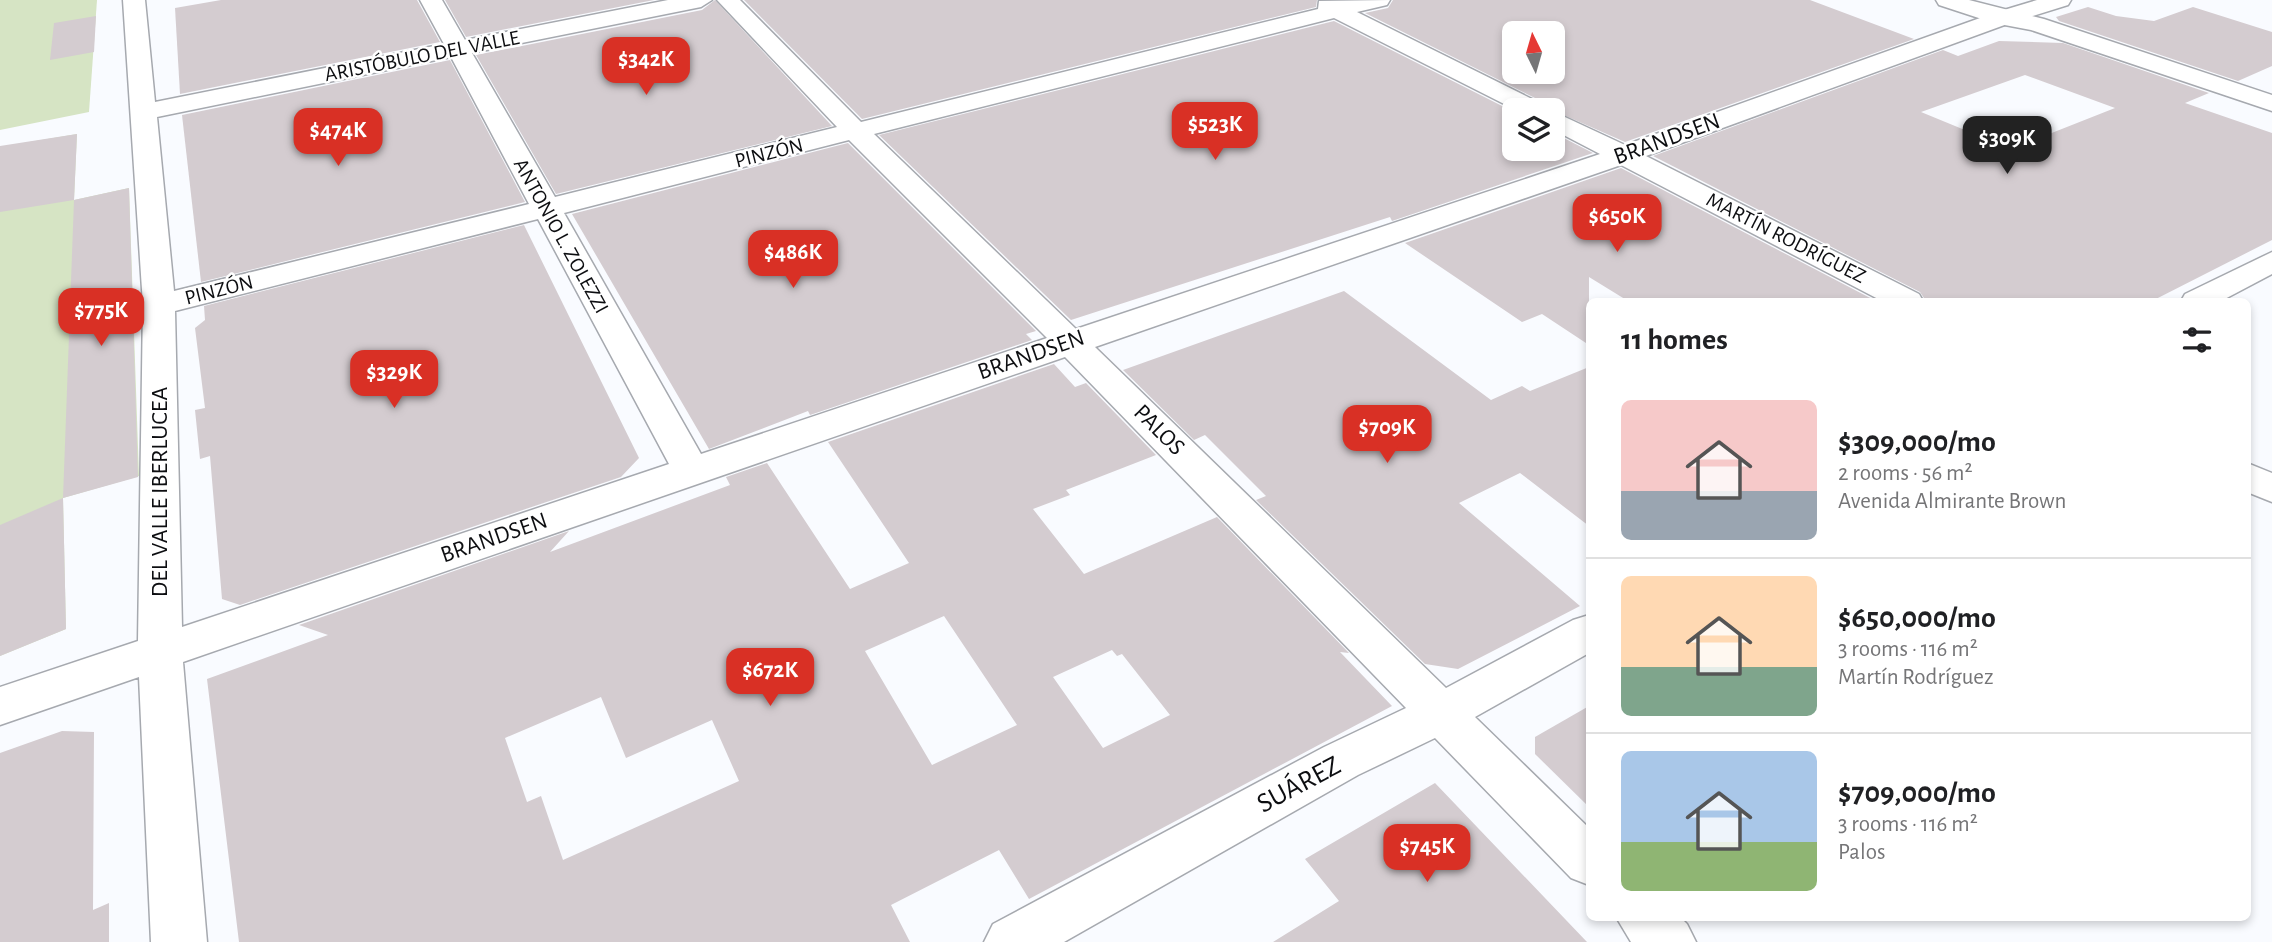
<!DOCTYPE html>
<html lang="en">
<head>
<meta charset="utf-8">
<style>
	body { margin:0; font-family:"Alegreya Sans",sans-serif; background:#f6f6f6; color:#202124; height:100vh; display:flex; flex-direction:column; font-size:26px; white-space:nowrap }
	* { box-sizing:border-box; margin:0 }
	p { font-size:23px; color:#757577 }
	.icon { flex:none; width:38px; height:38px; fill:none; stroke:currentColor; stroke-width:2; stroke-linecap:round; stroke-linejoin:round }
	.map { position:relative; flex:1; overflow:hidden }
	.drawer { position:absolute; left:1586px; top:298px; width:665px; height:623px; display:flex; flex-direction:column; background:#fff; border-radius:10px; box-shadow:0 4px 10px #0003 }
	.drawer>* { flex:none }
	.needle { width:46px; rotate:355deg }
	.controls { position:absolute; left:1502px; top:21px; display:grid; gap:14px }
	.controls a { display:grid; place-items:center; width:63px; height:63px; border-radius:10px; background:#fff; box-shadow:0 4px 10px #0003; font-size:35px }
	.price { position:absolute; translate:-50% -60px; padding:0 16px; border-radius:14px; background:#d93025; color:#fff; font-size:23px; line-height:46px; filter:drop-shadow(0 2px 4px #0008) }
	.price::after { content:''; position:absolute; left:50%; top:42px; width:21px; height:16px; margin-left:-10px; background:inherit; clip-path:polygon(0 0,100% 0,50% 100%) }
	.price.selected { background:#222; color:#fff }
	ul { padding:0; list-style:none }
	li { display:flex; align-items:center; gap:21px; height:175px; padding:0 35px }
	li+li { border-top:2px solid #e0e0e0 }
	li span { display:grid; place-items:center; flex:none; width:196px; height:140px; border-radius:10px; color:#555 }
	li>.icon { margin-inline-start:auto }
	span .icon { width:84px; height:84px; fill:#fffc; stroke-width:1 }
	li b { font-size:30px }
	h2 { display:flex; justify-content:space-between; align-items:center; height:84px; padding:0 35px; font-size:30px }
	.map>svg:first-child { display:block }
</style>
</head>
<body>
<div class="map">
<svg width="2272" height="942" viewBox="0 0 2272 942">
	<rect width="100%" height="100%" fill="#f9fbff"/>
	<g fill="#d6e4c4">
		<path d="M0,0H97L89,112L0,130Z"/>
		<path d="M77,134L74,200L129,188L139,476L63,498L66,629L0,656V147Z"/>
	</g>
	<g fill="#d4ccd0" fill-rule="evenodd">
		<path d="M221,0H417L440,42L180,94L175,8Z"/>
		<path d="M445,0H654L466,37Z"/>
		<path d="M715,0L832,126L556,194L476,55L702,10Z"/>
		<path d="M744,0H1317L1316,7L862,119Z"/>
		<path d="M1393,0H1810L1914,39L1625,142L1550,109L1545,103L1365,13L1388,8ZM1514,33H1552V72H1514Z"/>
		<path d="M2088,7L2116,16L2154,21L2193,7L2272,32V66L2238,81L2059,21L2056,17Z"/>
		<path d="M96,16L94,52L50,60L54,23Z"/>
		<path d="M1334,21L1514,112V149H1552V132L1593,153L1392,221L1390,217L1071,320L879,135Z"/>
		<path d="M1999,41L2063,43L2209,93L2185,103L2272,133V240L2152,301H1926L1920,292L1653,156L1943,50L1958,56ZM2025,75L2115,108L2011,149L1921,112Z"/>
		<path d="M450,60L525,202L201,282L182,115Z"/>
		<path d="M77,134L74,200L0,212V146Z"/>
		<path d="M848,143L1036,331L1026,334L1032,340L810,415L808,411L709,449L572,214Z"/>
		<path d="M1621,168L1876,301H1628L1589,277V345L1542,314L1522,322L1405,243Z"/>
		<path d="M129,188L138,477L63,498L74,200Z"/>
		<path d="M524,225L639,458L621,477L240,605L222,599L210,456L200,459L195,410L205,408L195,328L205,320L204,306Z"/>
		<path d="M1344,291L1491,400L1522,386L1530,391L1589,367V526L1520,473L1459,503L1580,606L1458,669L1425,664L1256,500L1266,496L1205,435L1194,440L1123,370Z"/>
		<path d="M1054,364L1075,387L1086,383L1156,455L1066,490L1070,495L1033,509L1084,574L1217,517L1349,653L1340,652L1392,706L1029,899L999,850L891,905L910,942H239L207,679L328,635L299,625L569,531L550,552L730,485L726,477L767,463L850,589L909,563L828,442ZM944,616L1017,725L932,765L865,651ZM1112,650L1117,656L1122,654L1170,715L1103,748L1053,677ZM601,697L626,758L712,720L739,781L563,860L541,796L527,802L505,738Z"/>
		<path d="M63,498L66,629L0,656V525Z"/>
		<path d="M1589,706V807L1535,754V737Z"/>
		<path d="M62,731L94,732L93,910L109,903V942H0V753Z"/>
		<path d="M1435,783L1587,942H1273L1339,901L1305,859Z"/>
	</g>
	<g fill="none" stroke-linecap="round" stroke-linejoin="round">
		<g stroke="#a6a9af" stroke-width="3">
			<g id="minor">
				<path d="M123,0H145L155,102L444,44L420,0H442L465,40L668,0H712L701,7L472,53L555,197L837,127L717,0H740L861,122L1318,9L1319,1L1390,0L1387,5L1357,12L1544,105L1548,110H1516L1334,18L874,134L1076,329L1600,154L1552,129V111L1625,145L1994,13L2037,0H2071L2068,5L2010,23L1646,156L1919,294L1923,301H1882L1621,165L1095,347L1446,688L1573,620L1589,615V653L1475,717L1589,828V885L1571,878L1435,738L1358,775L1064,942H984L993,924L1324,747L1406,708L1065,357L183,662L207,942H151L139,677L0,725V687L138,641L143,305ZM451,57L529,204L174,291L157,117ZM849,140L1047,338L701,454L564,213ZM538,219L669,464L182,627L175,311Z"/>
				<path d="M2272,252V274L2221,301H2181L2185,294Z"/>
				<path d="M2247,463L2272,473V502L2247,492Z"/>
				<path d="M1616,917H1680L1687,924L1696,942H1631Z"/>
			</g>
		</g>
		<g stroke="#a6a9af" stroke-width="3">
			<path id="secondary" d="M1936,0H1969L2044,19L2272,95V111L2031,30L1994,23L1939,5Z"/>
		</g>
		<use href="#minor" fill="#fff" fill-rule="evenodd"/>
		<use href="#secondary" fill="#fff" fill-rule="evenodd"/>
	</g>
	<g text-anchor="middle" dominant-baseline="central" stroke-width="5" stroke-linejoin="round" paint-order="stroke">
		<g font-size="21" fill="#0d0e11" stroke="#fff">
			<text transform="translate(422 56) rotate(-11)">ARISTÓBULO DEL VALLE</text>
			<text transform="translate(769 153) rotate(-14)">PINZÓN</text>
			<text transform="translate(561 236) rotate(61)">ANTONIO L. ZOLEZZI</text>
			<text transform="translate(1786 238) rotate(27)">MARTÍN RODRÍGUEZ</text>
			<text transform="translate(219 290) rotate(-14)">PINZÓN</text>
		</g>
		<g font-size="24" fill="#0d0e11" stroke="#fff">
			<text transform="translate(1667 139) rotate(-20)">BRANDSEN</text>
			<text transform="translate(1031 355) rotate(-19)">BRANDSEN</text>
			<text transform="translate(1159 430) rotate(45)">PALOS</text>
			<text transform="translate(160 492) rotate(-90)">DEL VALLE IBERLUCEA</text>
			<text transform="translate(494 538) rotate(-19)">BRANDSEN</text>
		</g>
		<g font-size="28" fill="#0d0e11" stroke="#fff">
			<text transform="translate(1299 785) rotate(-28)">SUÁREZ</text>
		</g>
	</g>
</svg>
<div class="controls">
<a><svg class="needle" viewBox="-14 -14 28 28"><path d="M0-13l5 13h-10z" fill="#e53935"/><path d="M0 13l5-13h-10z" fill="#757577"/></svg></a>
<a><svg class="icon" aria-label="layers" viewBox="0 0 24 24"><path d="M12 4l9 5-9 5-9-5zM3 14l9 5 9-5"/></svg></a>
</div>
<b class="price" style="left:646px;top:97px">$342K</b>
<b class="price" style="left:1215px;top:162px">$523K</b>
<b class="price" style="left:338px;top:168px">$474K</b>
<b class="price selected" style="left:2007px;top:176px">$309K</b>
<b class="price" style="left:1617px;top:254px">$650K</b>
<b class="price" style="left:793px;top:290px">$486K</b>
<b class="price" style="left:101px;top:348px">$775K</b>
<b class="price" style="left:394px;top:410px">$329K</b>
<b class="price" style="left:1387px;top:465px">$709K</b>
<b class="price" style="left:770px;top:708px">$672K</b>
<b class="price" style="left:1427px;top:884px">$745K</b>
<section class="drawer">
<h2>11 homes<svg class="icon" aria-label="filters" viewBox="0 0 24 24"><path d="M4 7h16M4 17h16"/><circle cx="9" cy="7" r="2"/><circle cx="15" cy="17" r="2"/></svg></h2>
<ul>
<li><span style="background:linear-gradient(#f6c9c9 65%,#9aa5b1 0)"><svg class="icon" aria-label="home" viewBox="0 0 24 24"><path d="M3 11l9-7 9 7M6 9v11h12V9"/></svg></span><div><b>$309,000/mo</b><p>2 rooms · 56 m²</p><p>Avenida Almirante Brown</p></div></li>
<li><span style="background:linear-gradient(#ffd9b3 65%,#7fa58c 0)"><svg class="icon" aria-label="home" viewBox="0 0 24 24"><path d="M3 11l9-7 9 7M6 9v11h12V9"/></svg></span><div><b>$650,000/mo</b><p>3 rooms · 116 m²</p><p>Martín Rodríguez</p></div></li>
<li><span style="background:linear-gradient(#a9c7e8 65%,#8fb573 0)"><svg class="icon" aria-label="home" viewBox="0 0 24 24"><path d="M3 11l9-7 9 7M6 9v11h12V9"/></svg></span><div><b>$709,000/mo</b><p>3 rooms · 116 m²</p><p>Palos</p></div></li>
</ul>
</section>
</div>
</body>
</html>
